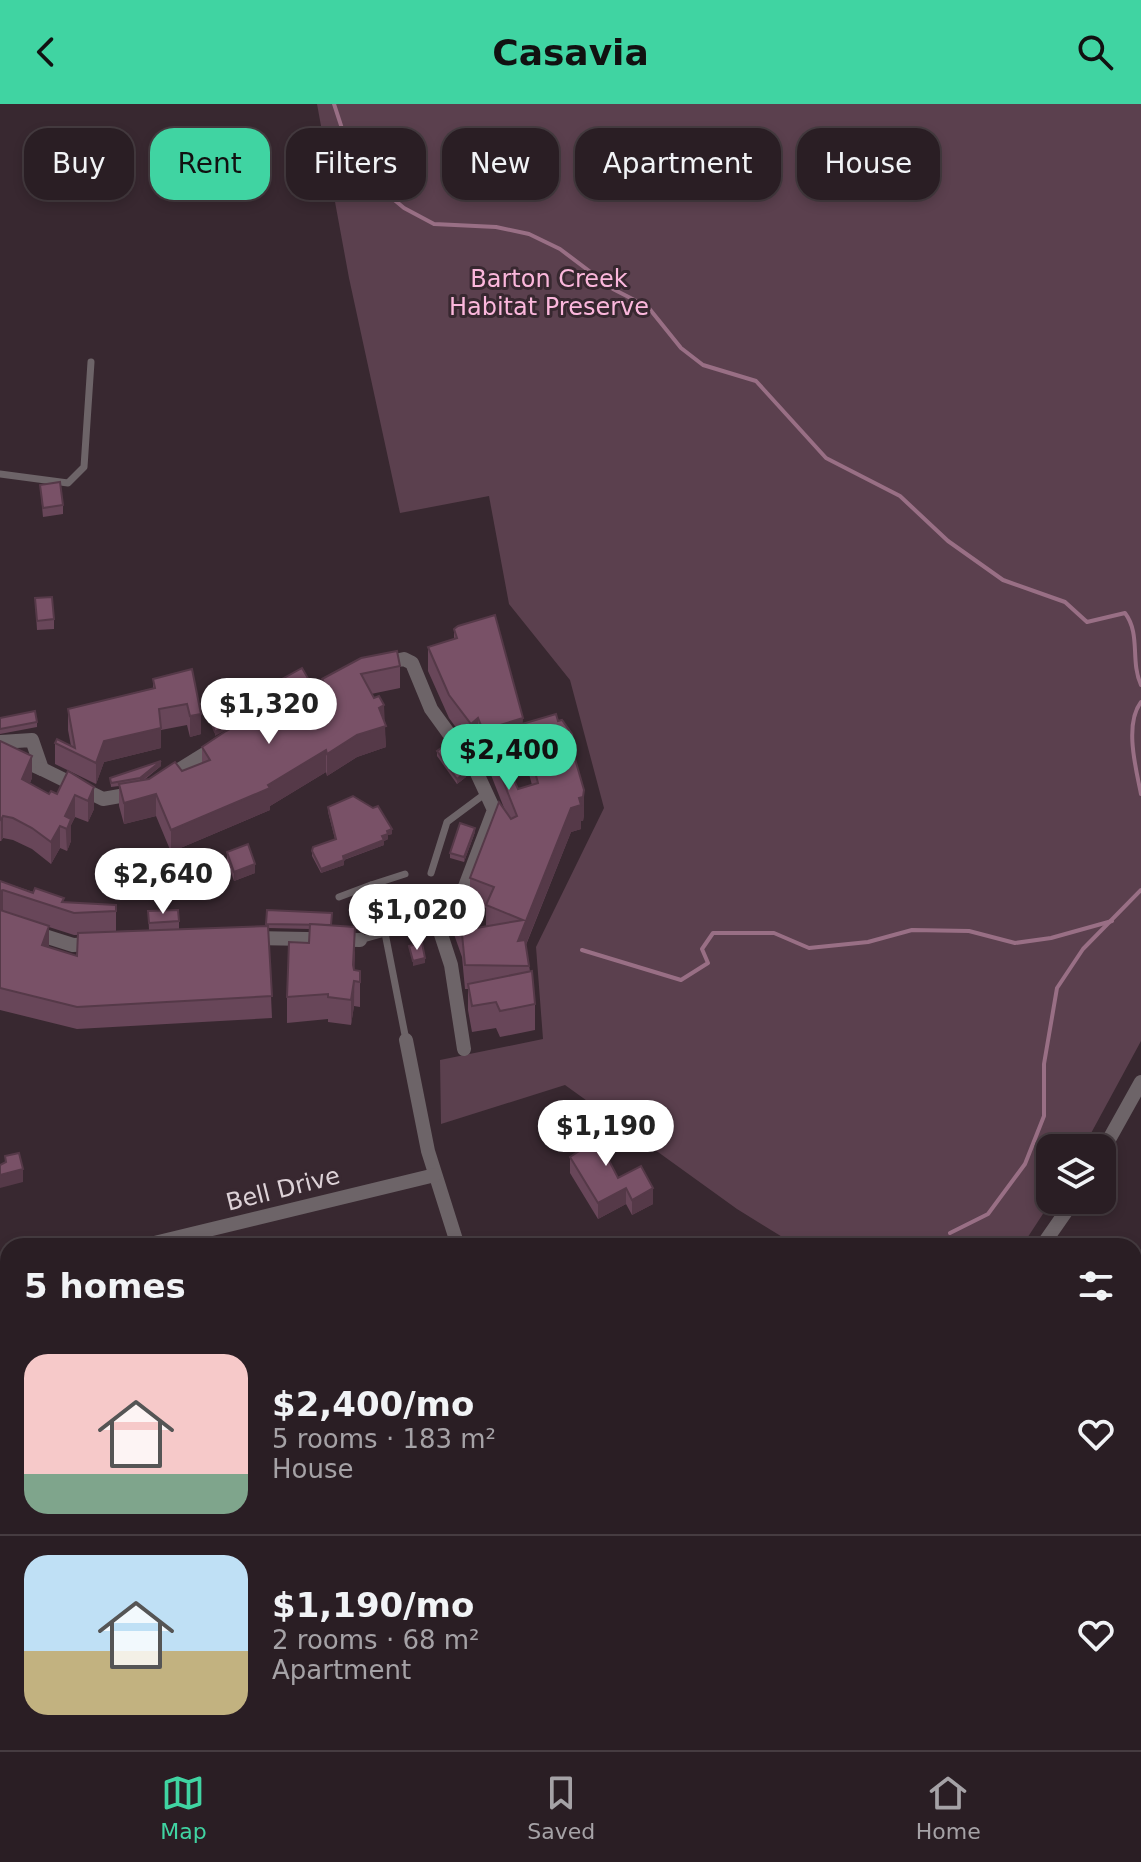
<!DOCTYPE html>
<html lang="en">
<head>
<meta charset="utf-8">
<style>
	body { margin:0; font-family:"DejaVu Sans",sans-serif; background:#362b31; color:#f1f3f6; height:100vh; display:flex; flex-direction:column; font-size:30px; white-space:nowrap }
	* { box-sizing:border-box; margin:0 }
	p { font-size:26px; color:#a5a2a6 }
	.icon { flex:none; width:44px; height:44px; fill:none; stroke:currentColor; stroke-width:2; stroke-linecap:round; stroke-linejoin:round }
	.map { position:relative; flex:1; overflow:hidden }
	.side { position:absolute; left:0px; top:1134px; width:1142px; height:512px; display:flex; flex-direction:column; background:#2a1e24; border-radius:24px 24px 0 0; box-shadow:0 4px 12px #0003,0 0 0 2px #463c41 }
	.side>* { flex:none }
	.guide { position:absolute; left:24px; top:24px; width:1094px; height:72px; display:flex; gap:16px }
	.tools { position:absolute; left:1036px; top:1030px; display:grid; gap:16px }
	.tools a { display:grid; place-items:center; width:80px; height:80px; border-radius:16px; background:#2a1e24; box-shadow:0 4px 12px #0003,0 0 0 2px #463c41; font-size:40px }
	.price { position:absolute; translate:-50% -68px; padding:0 18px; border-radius:28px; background:#fff; color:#222; font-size:26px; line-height:52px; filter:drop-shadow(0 2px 4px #0008) }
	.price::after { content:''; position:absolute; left:50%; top:48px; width:24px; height:18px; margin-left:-12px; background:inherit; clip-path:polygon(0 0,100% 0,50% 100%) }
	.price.on { background:#40d4a2; color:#111 }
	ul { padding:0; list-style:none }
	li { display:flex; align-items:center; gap:24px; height:200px; padding:0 24px }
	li+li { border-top:2px solid #463c41 }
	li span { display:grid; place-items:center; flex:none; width:224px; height:160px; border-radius:24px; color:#555 }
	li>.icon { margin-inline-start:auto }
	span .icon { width:96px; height:96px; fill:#fffc; stroke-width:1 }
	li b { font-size:34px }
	h2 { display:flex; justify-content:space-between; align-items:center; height:96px; padding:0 24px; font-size:34px }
	.pill { padding:0 28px; border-radius:24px; background:#2a1e24; box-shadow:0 4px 12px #0003,0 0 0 2px #463c41; font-size:28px; line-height:72px }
	.pill.on { background:#40d4a2; color:#111 }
	header { display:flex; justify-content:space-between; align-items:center; height:104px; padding:0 24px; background:#40d4a2; color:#111; font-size:36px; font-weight:700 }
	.tab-bar { display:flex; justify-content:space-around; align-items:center; height:112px; border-top:2px solid #463c41; background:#2a1e24; font-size:22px; color:#a5a2a6 }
	.tab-bar a { display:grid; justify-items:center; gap:4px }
	.tab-bar .on { color:#40d4a2 }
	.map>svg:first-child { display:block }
</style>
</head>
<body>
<header><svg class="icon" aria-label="back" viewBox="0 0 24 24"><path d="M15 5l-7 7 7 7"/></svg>Casavia<svg class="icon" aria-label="search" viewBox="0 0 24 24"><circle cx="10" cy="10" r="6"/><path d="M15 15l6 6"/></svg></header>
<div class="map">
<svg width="1141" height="1646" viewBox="0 0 1141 1646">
	<rect width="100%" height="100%" fill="#382830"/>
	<path fill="#5b404e" d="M317,0H1141V937L1083,1044H1050L1052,1096L1022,1142H797L737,1105L565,981L441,1020L440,956L543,935L536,843L604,704L570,576L509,500L489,392L400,409L349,174Z"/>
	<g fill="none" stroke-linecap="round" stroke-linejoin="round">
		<g stroke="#996f85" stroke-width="4">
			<path d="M334,0L350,49L380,84L404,104L434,120L496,123L529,130L560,145L613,185L648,203L681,244L703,261L756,277L826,354L900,392L948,437L1003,476L1065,498L1087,518L1125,509C1141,530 1130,557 1141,581"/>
			<path d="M1141,598C1124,620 1136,665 1141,690"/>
			<path d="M582,846L681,876L708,859L702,845L713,829H774L809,844L868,838L912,826L969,827L1015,839L1051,834L1112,817"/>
			<path d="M950,1129L988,1110L1025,1060L1044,1012V960L1057,884L1083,845L1141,786"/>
			<path d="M0,1589H8"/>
			<path d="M537,1638L541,1646"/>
		</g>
		<g stroke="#6d6468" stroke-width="7">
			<path d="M0,370L68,379L84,363L91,258"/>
			<path d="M431,769L447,718L486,689"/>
			<path d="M339,793L371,781"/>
			<path d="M360,836L385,829L371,781L405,770"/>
			<path d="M406,936L385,829L422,817"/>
			<path d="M0,1224L8,1222"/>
			<path d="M0,1262L8,1259"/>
			<path d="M0,1298L8,1296"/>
			<path d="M892,1646L900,1638"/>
		</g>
		<g stroke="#6d6468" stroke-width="14">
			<path d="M380,560L404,555L412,559L431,605L476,667L494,706L461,793L435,812L451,861L464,945"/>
			<path d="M290,602L339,576"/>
			<path d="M0,638L32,636L42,665L0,646"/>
			<path d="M42,665L103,695L137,689"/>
			<path d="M166,674L216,643"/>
			<path d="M0,818L73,841L95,840"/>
			<path d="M252,834L360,836"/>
			<path d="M406,936L428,1047L458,1142"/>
			<path d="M1102,1048L1141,978"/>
			<path d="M142,1142L435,1071"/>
			<path d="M1042,1142L1074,1096"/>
			<path d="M0,1176L8,1174"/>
			<path d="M0,1447H8"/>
			<path d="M780,1646L781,1638"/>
		</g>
		<g stroke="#908389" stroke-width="16">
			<path d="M0,1486L8,1519"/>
			<path d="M19,1646L20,1638"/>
		</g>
	</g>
	<g fill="#684659" fill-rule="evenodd">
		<path d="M40,381L63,401V410L43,413Z"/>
		<path d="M35,494L54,515V525L37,526Z"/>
		<path d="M454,525L523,620L558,617L574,653L584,710L583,717H581V725L571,728L526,841L535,900V926L500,933L496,924L472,928L468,906V885H465L462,853L450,819V796L476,824L486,822V804L470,798V774L506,709L478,638L471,644L449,614L428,567V543L454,535ZM522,638V644L532,681L518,685L500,644Z"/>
		<path d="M400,562V584L371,590L384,618L386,643L357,653L327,672L326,668L270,702V706L171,748L156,712L124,720L119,702V682L111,683L110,674L161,662L144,676L182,667L202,659V643L307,598L322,590V575Z"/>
		<path d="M192,565L201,630L190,633L187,621L161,626V644L104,658L96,680L55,660V639L71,642L68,626V605L153,584V575Z"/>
		<path d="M275,579L309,581L282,596L275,583Z"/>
		<path d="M0,614L37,618V623L0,630Z"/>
		<path d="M0,637L32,674L30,679L49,690H57L68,667L94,705L88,718L75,713L71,721V737L67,747L60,744L51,760L32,745L13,736L3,734L1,737H0Z"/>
		<path d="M437,647L466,673L457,680L437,652Z"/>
		<path d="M328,703L392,730L388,731V735L384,737V741L344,756V761L321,769L312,752V747L335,735L328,708Z"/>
		<path d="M475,728L464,758L450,754V749Z"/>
		<path d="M227,748L255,769L234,777L227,757Z"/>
		<path d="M0,777L64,798L116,801V827L149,826L148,807L179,817V825L266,822L267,806L331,821L355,848L354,866L360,867V903L354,902L351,921L328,918V915L287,919V893L309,839L310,825L268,824L272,914L77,925L0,906ZM49,823L74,831H78L77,852L49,844Z"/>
		<path d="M610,1037L606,1051L618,1074L653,1100L632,1111L626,1100L598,1115L570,1069V1053Z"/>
		<path d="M809,1638H854L839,1646H813Z"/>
	</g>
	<g fill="#553948">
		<path d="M309,576V581L282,596V591Z"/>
		<path d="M384,601L386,643L357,653L327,672V650L379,604Z"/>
		<path d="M255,606V611L215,632V628Z"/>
		<path d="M201,610V630L190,633V612Z"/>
		<path d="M478,614V638L471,644V620Z"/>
		<path d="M523,614L522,638L490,647V624Z"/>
		<path d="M161,624V644L104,658L96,680V659L104,637Z"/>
		<path d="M326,646V668L270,702V706L171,748V726L268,681Z"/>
		<path d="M32,652V674L22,696V675Z"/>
		<path d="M161,657V662L140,678V674Z"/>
		<path d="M466,668V673L457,680V675Z"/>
		<path d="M94,683V705L88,718V697Z"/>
		<path d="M584,686V710L583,717H581V725L571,728L518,860V837L571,704Z"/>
		<path d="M156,690V712L124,720V699Z"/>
		<path d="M75,691V713L71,721V737L67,747L65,712Z"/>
		<path d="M3,712V734L1,737V716Z"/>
		<path d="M60,722V744L51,760V738Z"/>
		<path d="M475,724V728L464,758V753Z"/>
		<path d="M392,725V730L388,731V735L384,737V741L343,756V752L382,732L387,727Z"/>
		<path d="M344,756V761L321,769V765Z"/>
		<path d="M255,760V769L234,777V768Z"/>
		<path d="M3,786V808L0,809V787Z"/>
		<path d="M49,822V844L42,841Z"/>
		<path d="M355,823L354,902L351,921V896Z"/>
		<path d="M425,854V859L413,862V857Z"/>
		<path d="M610,1022V1037L603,1061V1045Z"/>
		<path d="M23,1065V1078L0,1084V1071Z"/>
		<path d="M626,1084V1100L598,1115V1099Z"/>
		<path d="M653,1084V1100L632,1111V1096Z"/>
		<path d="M827,1638H854L839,1646H818V1643Z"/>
	</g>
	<g fill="#795167" stroke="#553948" stroke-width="2">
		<path d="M60,378L63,401L43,404L40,381Z"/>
		<path d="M52,493L54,515L37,517L35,494Z"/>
		<path d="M495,511L523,614L490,624L518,685L538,679L522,620L556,610L558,617L562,616L572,630L574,640L571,641L584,686L583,693L579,694L581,701L571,704L518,837L525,836L529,862L465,861L462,830L450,796L464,790L476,824L523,816L486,801L494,783L470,774L499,698L511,715L517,712L478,614L471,620L449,591L428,543L457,534L454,525L458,522Z"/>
		<path d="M397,547L400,562L361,570L374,594L379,592L384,601L379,604L386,622L357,631L327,650L326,646L268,681L270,684L171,726L156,690L124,699L119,680L149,675L175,658L182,667L210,656L202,643L226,627L301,586L307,598L329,587L322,575L361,554Z"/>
		<path d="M302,564L309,576L282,591L275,579Z"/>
		<path d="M192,565L201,610L190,612L187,600L159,605L161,624L104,637L96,659L55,639L57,635L75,644L68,605L155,584L153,575Z"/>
		<path d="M250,597L255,606L215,628L212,621Z"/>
		<path d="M35,607L37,618L0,625V614Z"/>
		<path d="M0,637L32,652L22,675L49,690L51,687L57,690L68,667L94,683L88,697L75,691L65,712L71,715L67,725L60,722L51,738L32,724L13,714L3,712L1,716L0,715Z"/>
		<path d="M447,640L466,668L457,675L437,647Z"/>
		<path d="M161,657L140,674L111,679L110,674Z"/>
		<path d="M353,692L373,704L378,702L392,725L387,727L388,730L382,732L384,736L343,752L344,756L321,765L312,747L313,743L336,735L328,703Z"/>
		<path d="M460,719L475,724L464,753L450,749Z"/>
		<path d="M248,740L255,760L234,768L227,748Z"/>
		<path d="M0,777L33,789L35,784L64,794L62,798L116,801V807L74,809L3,786L0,787Z"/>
		<path d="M0,806L49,822L42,841L77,852L78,829L268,822L272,892L77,903L0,884Z"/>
		<path d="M178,806L179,817L149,819L148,807Z"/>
		<path d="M267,806L332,809L331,821L266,820Z"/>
		<path d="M310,820L355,823L353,861L354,866L360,867V878L354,877L351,896L328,893V890L287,893L289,838L309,839Z"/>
		<path d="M422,839L425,854L413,857L409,842Z"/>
		<path d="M532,867L535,900L500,907L496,898L472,902L468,880Z"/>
		<path d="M591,1016L610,1022L603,1045L618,1074L641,1062L653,1084L632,1096L626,1084L598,1099L570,1053L579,1047Z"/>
		<path d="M19,1049L23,1065L0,1071V1061L6,1058L5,1052Z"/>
		<rect x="445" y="1638" width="26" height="8"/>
		<rect x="672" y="1638" width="27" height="8"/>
		<path d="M816,1638H827L818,1643Z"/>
		<path d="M1038,1638H1056L1055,1646H1036Z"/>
	</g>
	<g text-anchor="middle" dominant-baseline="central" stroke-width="6" stroke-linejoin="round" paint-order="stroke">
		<g font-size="24" fill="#fbb7dc" stroke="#382830">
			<text x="549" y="175">Barton Creek<tspan x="549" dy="28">Habitat Preserve</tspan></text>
		</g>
		<g font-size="24" fill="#ddd2d7" stroke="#382830">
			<text transform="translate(283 1085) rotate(-14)">Bell Drive</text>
		</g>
	</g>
</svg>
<div class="tools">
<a><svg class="icon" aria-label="layers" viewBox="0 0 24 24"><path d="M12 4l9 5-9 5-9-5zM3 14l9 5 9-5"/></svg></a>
</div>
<b class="price" style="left:269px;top:642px">$1,320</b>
<b class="price on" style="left:509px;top:688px">$2,400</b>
<b class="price" style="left:163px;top:812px">$2,640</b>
<b class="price" style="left:417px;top:848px">$1,020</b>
<b class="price" style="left:606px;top:1064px">$1,190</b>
<div class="guide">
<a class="pill">Buy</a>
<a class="pill on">Rent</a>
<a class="pill">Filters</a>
<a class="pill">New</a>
<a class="pill">Apartment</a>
<a class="pill">House</a>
</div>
<section class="side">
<h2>5 homes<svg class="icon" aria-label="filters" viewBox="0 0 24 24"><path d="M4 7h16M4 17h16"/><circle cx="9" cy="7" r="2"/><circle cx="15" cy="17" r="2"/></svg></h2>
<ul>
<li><span style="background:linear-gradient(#f6c9c9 75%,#7fa58c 0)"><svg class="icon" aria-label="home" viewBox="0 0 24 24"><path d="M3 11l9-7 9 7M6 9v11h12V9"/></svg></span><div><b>$2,400/mo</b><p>5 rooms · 183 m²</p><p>House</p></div><svg class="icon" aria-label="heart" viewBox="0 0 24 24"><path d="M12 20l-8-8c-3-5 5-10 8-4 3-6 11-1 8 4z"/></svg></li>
<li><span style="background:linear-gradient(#bfe0f5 60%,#c2b280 0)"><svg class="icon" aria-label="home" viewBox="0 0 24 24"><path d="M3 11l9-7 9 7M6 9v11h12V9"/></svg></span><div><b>$1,190/mo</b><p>2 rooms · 68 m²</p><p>Apartment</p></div><svg class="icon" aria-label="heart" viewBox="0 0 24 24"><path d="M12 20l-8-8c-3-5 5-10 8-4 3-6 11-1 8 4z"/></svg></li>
</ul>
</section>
</div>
<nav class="tab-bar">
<a class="on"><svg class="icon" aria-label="map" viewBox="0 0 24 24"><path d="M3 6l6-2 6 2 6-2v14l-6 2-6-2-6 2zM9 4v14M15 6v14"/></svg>Map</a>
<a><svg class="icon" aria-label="saved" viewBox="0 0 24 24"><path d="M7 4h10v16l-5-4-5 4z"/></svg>Saved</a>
<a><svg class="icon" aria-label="home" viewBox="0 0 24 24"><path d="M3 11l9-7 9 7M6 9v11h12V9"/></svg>Home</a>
</nav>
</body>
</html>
